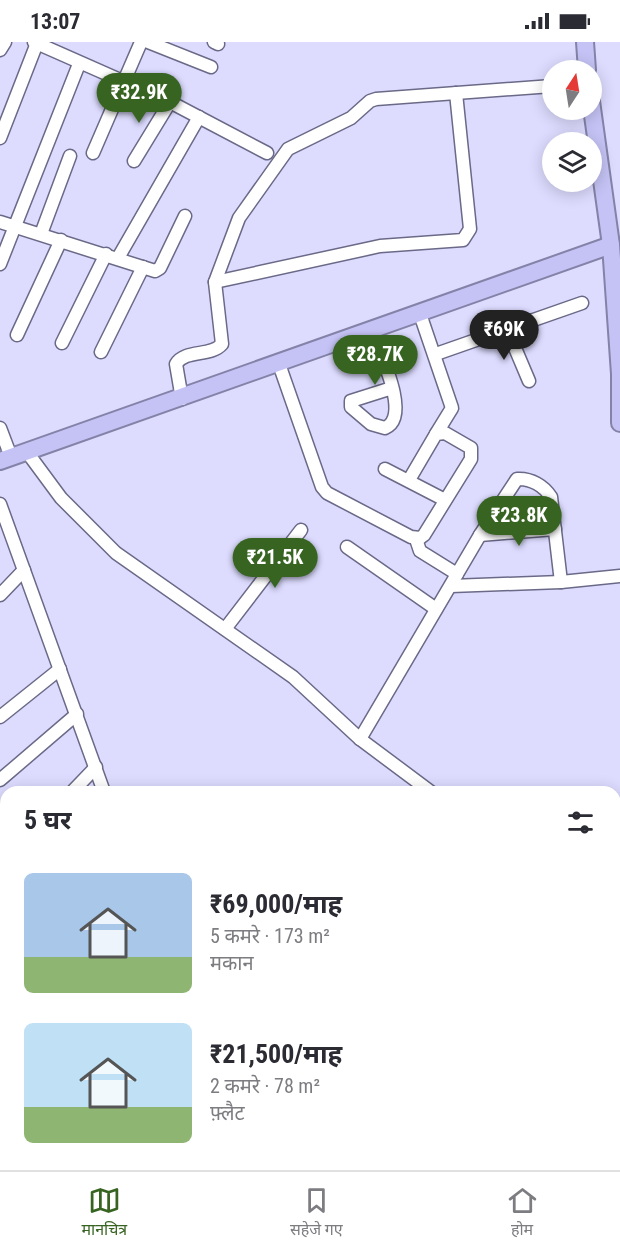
<!DOCTYPE html>
<html lang="hi">
<head>
<meta charset="utf-8">
<style>
	body { margin:0; font-family:"Roboto Condensed","Noto Sans Devanagari",sans-serif; background:#f2f2f3; color:#2b2b33; height:100vh; display:flex; flex-direction:column; font-size:22px; white-space:nowrap }
	* { box-sizing:border-box; margin:0 }
	p { font-size:20px; color:#7c7c81 }
	.icon { flex:none; width:33px; height:33px; fill:none; stroke:currentColor; stroke-width:2; stroke-linecap:round; stroke-linejoin:round }
	.map { position:relative; flex:1; overflow:hidden }
	.drawer { position:absolute; left:0px; top:744px; width:621px; height:384px; display:flex; flex-direction:column; background:#fff; border-radius:18px 18px 0 0; box-shadow:0 3px 15px #0003 }
	.drawer>* { flex:none }
	.needle { width:39px; rotate:12deg }
	.buttons { position:absolute; left:542px; top:18px; display:grid; gap:12px }
	.buttons a { display:grid; place-items:center; width:60px; height:60px; border-radius:50%; background:#fff; box-shadow:0 3px 15px #0003; font-size:30px }
	.price { position:absolute; translate:-50% -51px; padding:0 14px; border-radius:21px; background:#386422; color:#fff; font-size:20px; line-height:39px; filter:drop-shadow(0 2px 3px #0008) }
	.price::after { content:''; position:absolute; left:50%; top:36px; width:18px; height:14px; margin-left:-9px; background:inherit; clip-path:polygon(0 0,100% 0,50% 100%) }
	.price.selected { background:#222; color:#fff }
	ul { padding:0; list-style:none }
	li { display:flex; align-items:center; gap:18px; height:150px; padding:0 24px }
	li span { display:grid; place-items:center; flex:none; width:168px; height:120px; border-radius:9px; color:#555 }
	li>.icon { margin-inline-start:auto }
	span .icon { width:72px; height:72px; fill:#fffc; stroke-width:1 }
	li b { font-size:26px }
	h2 { display:flex; justify-content:space-between; align-items:center; height:72px; padding:0 24px; font-size:26px }
	.status { display:flex; justify-content:space-between; align-items:center; height:42px; padding:0 30px; background:#fff; direction:ltr }
	.status svg { height:16px; fill:currentColor }
	.tab-bar { display:flex; justify-content:space-around; align-items:center; height:84px; border-top:2px solid #e1e1e2; background:#fff; font-size:16px; color:#7c7c81 }
	.tab-bar a { display:grid; justify-items:center; gap:3px }
	.tab-bar .selected { color:#386422 }
	.map>svg:first-child { display:block }
</style>
</head>
<body>
<div class="status"><b>13:07</b><svg viewBox="0 0 49 12"><path d="M0 12V9h3v3zM5 12V6h3v6zM10 12V3h3v9zM15 12V0h3v12zM26 1h20v11H26zM47 4h2v5h-2z"/></svg></div>
<div class="map">
<svg width="620" height="1128" viewBox="0 0 620 1128">
	<rect width="100%" height="100%" fill="#dddcff"/>
	<g fill="none" stroke-linecap="round" stroke-linejoin="round">
		<g stroke="#6a6987" stroke-width="15">
			<g id="minor">
				<path d="M34,0L170,60L267,111"/>
				<path d="M148,0L211,25"/>
				<path d="M214,0L218,2"/>
				<path d="M0,8L5,0"/>
				<path d="M0,96L37,1"/>
				<path d="M93,111L141,0"/>
				<path d="M134,119L170,60"/>
				<path d="M0,180L155,229L160,226L185,174"/>
				<path d="M41,192L70,114"/>
				<path d="M118,216L199,75"/>
				<path d="M0,222L79,22"/>
				<path d="M215,240L380,204L463,198L470,187L456,51"/>
				<path d="M420,272L452,366L436,392"/>
				<path d="M507,287L529,339"/>
				<path d="M372,289C379,309 412,375 385,386L371,382L351,365V359L392,346"/>
				<path d="M17,293L61,198"/>
				<path d="M62,301L106,212"/>
				<path d="M101,310L143,225"/>
				<path d="M436,312L582,261"/>
				<path d="M279,322L322,445L327,451L411,495L420,496L424,493L471,417V406L445,391L436,392L409,438"/>
				<path d="M182,357L176,322C185,307 211,315 222,302L215,240L239,176L288,107L351,76L370,59L376,57L552,44"/>
				<path d="M0,386L11,415"/>
				<path d="M27,410L61,456L116,511L293,635L360,697L431,750"/>
				<path d="M385,427L445,458"/>
				<path d="M0,462L104,750"/>
				<path d="M480,493L555,487"/>
				<path d="M416,497L420,509L457,532"/>
				<path d="M347,505L436,567"/>
				<path d="M451,544L561,540L620,534"/>
				<path d="M0,553L24,528"/>
				<path d="M225,587L301,488"/>
				<path d="M0,675L60,627"/>
				<path d="M360,697L480,493L517,437C531,436 544,444 551,455L561,540"/>
				<path d="M0,738L77,672"/>
				<path d="M72,750L96,725"/>
				<path d="M0,793L6,799"/>
				<path d="M0,830L6,823"/>
				<path d="M615,895L620,899"/>
				<path d="M615,912L620,908"/>
				<path d="M0,937L6,929"/>
				<path d="M0,1017L6,1021"/>
				<path d="M615,1039L620,1036"/>
				<path d="M615,1110L620,1115"/>
				<path d="M235,1122L237,1128"/>
				<path d="M283,1122L286,1128"/>
				<path d="M396,1122L402,1128"/>
				<path d="M475,1122L482,1128"/>
				<path d="M582,1122L583,1128"/>
				<path d="M60,1128L65,1122"/>
				<path d="M156,1128L160,1122"/>
				<path d="M208,1128L211,1122"/>
				<path d="M341,1128L347,1122"/>
			</g>
		</g>
		<g stroke="#8483a7" stroke-width="20">
			<g id="highway">
				<path d="M585,0L587,28"/>
				<path d="M591,59L611,203L620,332V381"/>
				<path d="M0,419L611,203"/>
			</g>
		</g>
		<use href="#minor" stroke="#fff" stroke-width="12"/>
		<use href="#highway" stroke="#c5c3f5" stroke-width="16"/>
	</g>
</svg>
<div class="buttons">
<a><svg class="needle" viewBox="-14 -14 28 28"><path d="M0-13l5 13h-10z" fill="#e53935"/><path d="M0 13l5-13h-10z" fill="#7c7c81"/></svg></a>
<a><svg class="icon" aria-label="layers" viewBox="0 0 24 24"><path d="M12 4l9 5-9 5-9-5zM3 14l9 5 9-5"/></svg></a>
</div>
<b class="price" style="left:139px;top:82px">₹32.9K</b>
<b class="price selected" style="left:504px;top:319px">₹69K</b>
<b class="price" style="left:375px;top:344px">₹28.7K</b>
<b class="price" style="left:519px;top:505px">₹23.8K</b>
<b class="price" style="left:275px;top:547px">₹21.5K</b>
<section class="drawer">
<h2>5 घर<svg class="icon" aria-label="filters" viewBox="0 0 24 24"><path d="M4 7h16M4 17h16"/><circle cx="9" cy="7" r="2"/><circle cx="15" cy="17" r="2"/></svg></h2>
<ul>
<li><span style="background:linear-gradient(#a9c7e8 70%,#8fb573 0)"><svg class="icon" aria-label="home" viewBox="0 0 24 24"><path d="M3 11l9-7 9 7M6 9v11h12V9"/></svg></span><div><b>₹69,000/माह</b><p>5 कमरे · 173 m²</p><p>मकान</p></div></li>
<li><span style="background:linear-gradient(#bfe0f5 70%,#8fb573 0)"><svg class="icon" aria-label="home" viewBox="0 0 24 24"><path d="M3 11l9-7 9 7M6 9v11h12V9"/></svg></span><div><b>₹21,500/माह</b><p>2 कमरे · 78 m²</p><p>फ़्लैट</p></div></li>
</ul>
</section>
</div>
<nav class="tab-bar">
<a class="selected"><svg class="icon" aria-label="map" viewBox="0 0 24 24"><path d="M3 6l6-2 6 2 6-2v14l-6 2-6-2-6 2zM9 4v14M15 6v14"/></svg>मानचित्र</a>
<a><svg class="icon" aria-label="saved" viewBox="0 0 24 24"><path d="M7 4h10v16l-5-4-5 4z"/></svg>सहेजे गए</a>
<a><svg class="icon" aria-label="home" viewBox="0 0 24 24"><path d="M3 11l9-7 9 7M6 9v11h12V9"/></svg>होम</a>
</nav>
</body>
</html>
